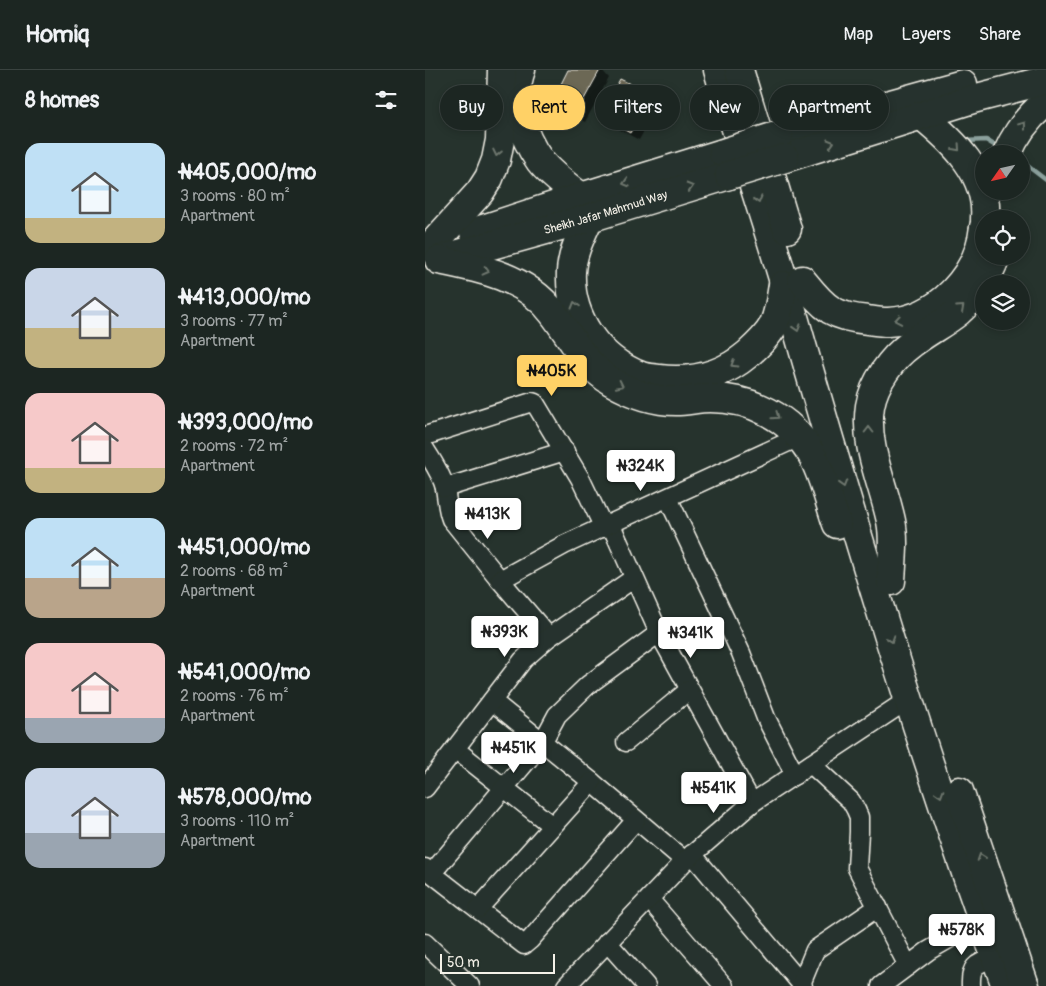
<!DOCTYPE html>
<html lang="en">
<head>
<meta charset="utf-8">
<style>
	body { margin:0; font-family:Pangolin,sans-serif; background:#29322f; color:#f1f3f6; height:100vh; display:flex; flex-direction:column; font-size:19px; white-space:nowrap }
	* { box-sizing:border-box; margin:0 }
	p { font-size:16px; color:#a0a5a5 }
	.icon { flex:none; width:28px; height:28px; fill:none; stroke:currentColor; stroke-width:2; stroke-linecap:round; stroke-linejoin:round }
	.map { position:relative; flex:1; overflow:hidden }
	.sheet { display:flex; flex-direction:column; background:#1c2622; width:425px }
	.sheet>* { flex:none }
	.hud { position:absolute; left:15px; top:15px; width:475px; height:45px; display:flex; gap:10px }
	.needle { width:32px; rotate:236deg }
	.fabs { position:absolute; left:550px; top:75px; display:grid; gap:10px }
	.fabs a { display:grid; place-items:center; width:55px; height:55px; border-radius:50%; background:#1c2622; box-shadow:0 2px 8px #0003,0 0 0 1px #3a4340; font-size:25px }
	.scale { position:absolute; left:15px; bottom:12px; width:115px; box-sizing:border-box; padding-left:5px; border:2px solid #f4f1e8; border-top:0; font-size:14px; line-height:18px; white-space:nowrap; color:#f4f1e8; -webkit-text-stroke:4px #26332d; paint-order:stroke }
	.price { position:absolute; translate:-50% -42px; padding:0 11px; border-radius:5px; background:#fff; color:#222; font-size:16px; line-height:32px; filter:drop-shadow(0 1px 2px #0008) }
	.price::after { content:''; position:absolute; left:50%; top:30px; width:15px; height:11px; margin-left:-8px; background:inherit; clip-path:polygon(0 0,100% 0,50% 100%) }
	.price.active { background:#ffd166; color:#111 }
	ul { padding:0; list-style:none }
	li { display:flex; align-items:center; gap:15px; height:125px; padding:0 25px }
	li span { display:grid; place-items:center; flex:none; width:140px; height:100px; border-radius:15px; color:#555 }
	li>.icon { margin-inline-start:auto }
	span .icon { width:60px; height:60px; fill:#fffc; stroke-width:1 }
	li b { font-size:21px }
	h2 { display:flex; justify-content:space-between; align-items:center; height:60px; padding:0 25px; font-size:21px }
	.chip { padding:0 18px; border-radius:22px; background:#1c2622; box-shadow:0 2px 8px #0003,0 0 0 1px #3a4340; font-size:18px; line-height:45px }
	.chip.active { background:#ffd166; color:#111 }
	header { display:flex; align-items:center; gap:30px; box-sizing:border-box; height:70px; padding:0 25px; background:#1c2622; border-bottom:1px solid #3a4340 }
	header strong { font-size:24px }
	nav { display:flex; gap:28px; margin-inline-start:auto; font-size:18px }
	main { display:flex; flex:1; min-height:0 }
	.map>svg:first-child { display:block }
</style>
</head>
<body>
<header>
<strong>Homiq</strong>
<nav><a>Map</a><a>Layers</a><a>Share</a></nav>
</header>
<main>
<section class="sheet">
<h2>8 homes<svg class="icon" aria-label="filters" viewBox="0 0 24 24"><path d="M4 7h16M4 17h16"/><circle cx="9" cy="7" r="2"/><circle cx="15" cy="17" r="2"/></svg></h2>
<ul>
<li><span style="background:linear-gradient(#bfe0f5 75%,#c2b280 0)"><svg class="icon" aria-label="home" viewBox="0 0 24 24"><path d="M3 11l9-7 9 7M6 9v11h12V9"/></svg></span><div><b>₦405,000/mo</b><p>3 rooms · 80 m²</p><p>Apartment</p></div></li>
<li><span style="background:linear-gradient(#c9d6e8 60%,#c2b280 0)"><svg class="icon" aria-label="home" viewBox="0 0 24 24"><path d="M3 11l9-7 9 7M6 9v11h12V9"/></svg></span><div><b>₦413,000/mo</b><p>3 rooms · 77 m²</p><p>Apartment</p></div></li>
<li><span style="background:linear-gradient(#f6c9c9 75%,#c2b280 0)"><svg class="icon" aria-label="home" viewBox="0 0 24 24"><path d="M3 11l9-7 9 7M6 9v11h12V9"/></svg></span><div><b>₦393,000/mo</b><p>2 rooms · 72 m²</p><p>Apartment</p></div></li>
<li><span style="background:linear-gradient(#bfe0f5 60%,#b9a48a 0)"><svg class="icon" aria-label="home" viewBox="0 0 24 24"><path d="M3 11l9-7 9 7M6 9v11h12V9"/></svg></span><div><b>₦451,000/mo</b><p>2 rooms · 68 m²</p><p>Apartment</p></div></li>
<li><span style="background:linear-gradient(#f6c9c9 75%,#9aa5b1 0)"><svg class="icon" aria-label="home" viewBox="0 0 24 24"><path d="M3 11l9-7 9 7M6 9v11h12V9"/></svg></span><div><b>₦541,000/mo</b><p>2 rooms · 76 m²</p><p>Apartment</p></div></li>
<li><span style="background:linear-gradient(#c9d6e8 65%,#9aa5b1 0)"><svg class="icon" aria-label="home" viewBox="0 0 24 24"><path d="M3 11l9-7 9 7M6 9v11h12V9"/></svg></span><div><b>₦578,000/mo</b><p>3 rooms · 110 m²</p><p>Apartment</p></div></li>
</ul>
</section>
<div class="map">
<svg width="621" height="916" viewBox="0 0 621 916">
	<rect width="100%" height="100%" fill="#26332d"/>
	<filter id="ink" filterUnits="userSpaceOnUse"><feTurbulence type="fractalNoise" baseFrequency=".02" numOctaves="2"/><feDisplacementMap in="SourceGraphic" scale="10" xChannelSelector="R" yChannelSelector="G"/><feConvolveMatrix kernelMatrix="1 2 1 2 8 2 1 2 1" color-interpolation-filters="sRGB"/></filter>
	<g filter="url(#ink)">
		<g fill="#0007">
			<path d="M144,0H177L184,8L160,52L137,40L128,32Z"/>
			<path d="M225,25L234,34L214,70L186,55L177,46Z"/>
		</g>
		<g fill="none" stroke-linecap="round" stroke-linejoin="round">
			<g stroke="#8ba09c" stroke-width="4.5">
				<path d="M539,71L561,70L574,78"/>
				<path d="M596,91L621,110"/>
			</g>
		</g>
		<g fill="#6c6754" stroke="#f4f1e8">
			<path d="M143,0H175L151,44L127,32Z"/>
			<path d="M195,9L226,24L205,63L175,46Z"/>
		</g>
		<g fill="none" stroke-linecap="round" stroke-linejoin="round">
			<g stroke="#f4f1e8" stroke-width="21">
				<g id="minor">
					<path d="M0,366L107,332L110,333L155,408L179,458"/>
					<path d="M0,379C7,391 17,405 20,418C22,429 22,439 26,449L75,510L124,567"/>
					<path d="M20,418L140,381"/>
					<path d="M243,428L316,583L341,648L370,705"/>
					<path d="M186,455L234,563L327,733"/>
					<path d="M75,510L139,475L374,367"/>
					<path d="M67,631L167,712L260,791"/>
					<path d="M201,672L264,620"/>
					<path d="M30,679L126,755"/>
					<path d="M386,694L426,731L431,740L434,747V762L432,798L483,896"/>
					<path d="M0,718L98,590L124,567L209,508"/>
					<path d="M267,784L378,916"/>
					<path d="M0,798L99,875L105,870L211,750"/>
					<path d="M7,803L117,673L132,645L163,615L234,563"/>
					<path d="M224,829L299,916"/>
					<path d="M53,839L167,712"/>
					<path d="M182,872L221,916"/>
					<path d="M0,873L45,916"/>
					<path d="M376,914L390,880L453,837"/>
					<path d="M141,916L260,791L327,733L484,629"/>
					<path d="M456,916L503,881L557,850"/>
					<path d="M546,916C545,894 552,894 571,887"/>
				</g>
			</g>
			<g stroke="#f4f1e8" stroke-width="31">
				<g id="primary">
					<path d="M96,0C85,30 97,66 115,91C126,105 142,116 156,127"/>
					<path d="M293,0C314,71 338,141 359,212C426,449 497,685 581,916"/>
					<path d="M314,0L362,159"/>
					<path d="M496,45C528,71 564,104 560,149"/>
					<path d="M354,65L538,14"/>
					<path d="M582,84C591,63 604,46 621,32"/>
					<path d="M360,88L548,29L621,10"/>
					<path d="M164,148C156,166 147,183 146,202C144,248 173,289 216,306C221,308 228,308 234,309C267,313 297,306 323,284C332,276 342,267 348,256C354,243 356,229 358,215"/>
					<path d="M49,162L156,127L298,83"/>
					<path d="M6,176L55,122L64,108L71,90L75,70L77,0"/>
					<path id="s1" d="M16,189L164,148L304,105"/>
					<path d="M14,190C55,198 101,207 128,243C146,266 160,296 186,311C205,322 228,331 251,331C262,331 273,328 285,328C326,328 365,347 386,383C398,404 404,431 412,454"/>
					<path d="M377,210C386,221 394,232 406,240C416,246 432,249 443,250C450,251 456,252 463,252C513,250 554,205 559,157"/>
					<path d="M466,511C467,491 470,470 466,451C458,413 439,375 445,336C449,312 467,288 486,274C501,262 518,254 533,242C551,226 563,208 571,186"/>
					<path d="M534,721L600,916"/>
				</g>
			</g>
			<use href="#minor" stroke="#26332d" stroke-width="18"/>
			<use href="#primary" stroke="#26332d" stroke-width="28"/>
			<g stroke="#f4f1e8" stroke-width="31" stroke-linecap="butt">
				<g id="primary-bridge">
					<path d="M298,83L354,65"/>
					<path d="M304,105L360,88"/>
				</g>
			</g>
			<use href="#primary-bridge" stroke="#26332d" stroke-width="28"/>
		</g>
		<defs><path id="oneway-chevron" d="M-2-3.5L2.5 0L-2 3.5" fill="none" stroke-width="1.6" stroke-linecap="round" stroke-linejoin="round" transform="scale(1.25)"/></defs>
		<g stroke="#6e766e">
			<use href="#oneway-chevron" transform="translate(598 55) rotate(-53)"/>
			<use href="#oneway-chevron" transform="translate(406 73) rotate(-17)"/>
			<use href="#oneway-chevron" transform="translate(532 78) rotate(48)"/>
			<use href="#oneway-chevron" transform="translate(72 83) rotate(102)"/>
			<use href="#oneway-chevron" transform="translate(201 113) rotate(163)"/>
			<use href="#oneway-chevron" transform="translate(265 117) rotate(-17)"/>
			<use href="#oneway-chevron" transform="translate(333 130) rotate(73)"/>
			<use href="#oneway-chevron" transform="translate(61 201) rotate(14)"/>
			<use href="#oneway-chevron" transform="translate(150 235) rotate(-106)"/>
			<use href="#oneway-chevron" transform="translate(536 238) rotate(-42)"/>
			<use href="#oneway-chevron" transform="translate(473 250) rotate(170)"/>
			<use href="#oneway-chevron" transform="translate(372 258) rotate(73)"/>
			<use href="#oneway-chevron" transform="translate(309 294) rotate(148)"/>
			<use href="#oneway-chevron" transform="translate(195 315) rotate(26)"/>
			<use href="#oneway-chevron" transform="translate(351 346) rotate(35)"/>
			<use href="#oneway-chevron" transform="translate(444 360) rotate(-90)"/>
			<use href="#oneway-chevron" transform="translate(418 414) rotate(73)"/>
			<use href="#oneway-chevron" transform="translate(466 569) rotate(73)"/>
			<use href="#oneway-chevron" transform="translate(515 724) rotate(72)"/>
			<use href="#oneway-chevron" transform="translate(556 787) rotate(-109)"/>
		</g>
	</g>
	<g text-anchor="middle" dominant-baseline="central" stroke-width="4" stroke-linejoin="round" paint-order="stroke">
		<g font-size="12" fill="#f4f1e8" stroke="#26332d">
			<text stroke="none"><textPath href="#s1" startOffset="171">Sheikh Jafar Mahmud Way</textPath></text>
		</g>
	</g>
</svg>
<div class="fabs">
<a><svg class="needle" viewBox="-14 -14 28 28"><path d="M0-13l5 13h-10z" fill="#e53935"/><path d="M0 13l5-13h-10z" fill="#a0a5a5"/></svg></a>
<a><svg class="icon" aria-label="locate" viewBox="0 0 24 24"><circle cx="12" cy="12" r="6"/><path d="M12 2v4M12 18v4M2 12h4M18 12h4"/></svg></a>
<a><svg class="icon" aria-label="layers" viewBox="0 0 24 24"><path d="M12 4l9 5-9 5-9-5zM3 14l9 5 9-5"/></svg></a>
</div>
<div class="scale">50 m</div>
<b class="price active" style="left:127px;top:327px">₦405K</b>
<b class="price" style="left:216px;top:422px">₦324K</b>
<b class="price" style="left:63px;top:470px">₦413K</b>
<b class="price" style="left:80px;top:588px">₦393K</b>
<b class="price" style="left:266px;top:589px">₦341K</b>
<b class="price" style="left:89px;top:704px">₦451K</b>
<b class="price" style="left:289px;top:744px">₦541K</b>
<b class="price" style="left:537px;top:886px">₦578K</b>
<div class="hud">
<a class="chip">Buy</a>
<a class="chip active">Rent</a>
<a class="chip">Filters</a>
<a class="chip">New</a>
<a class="chip">Apartment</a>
</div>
</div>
</main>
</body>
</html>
